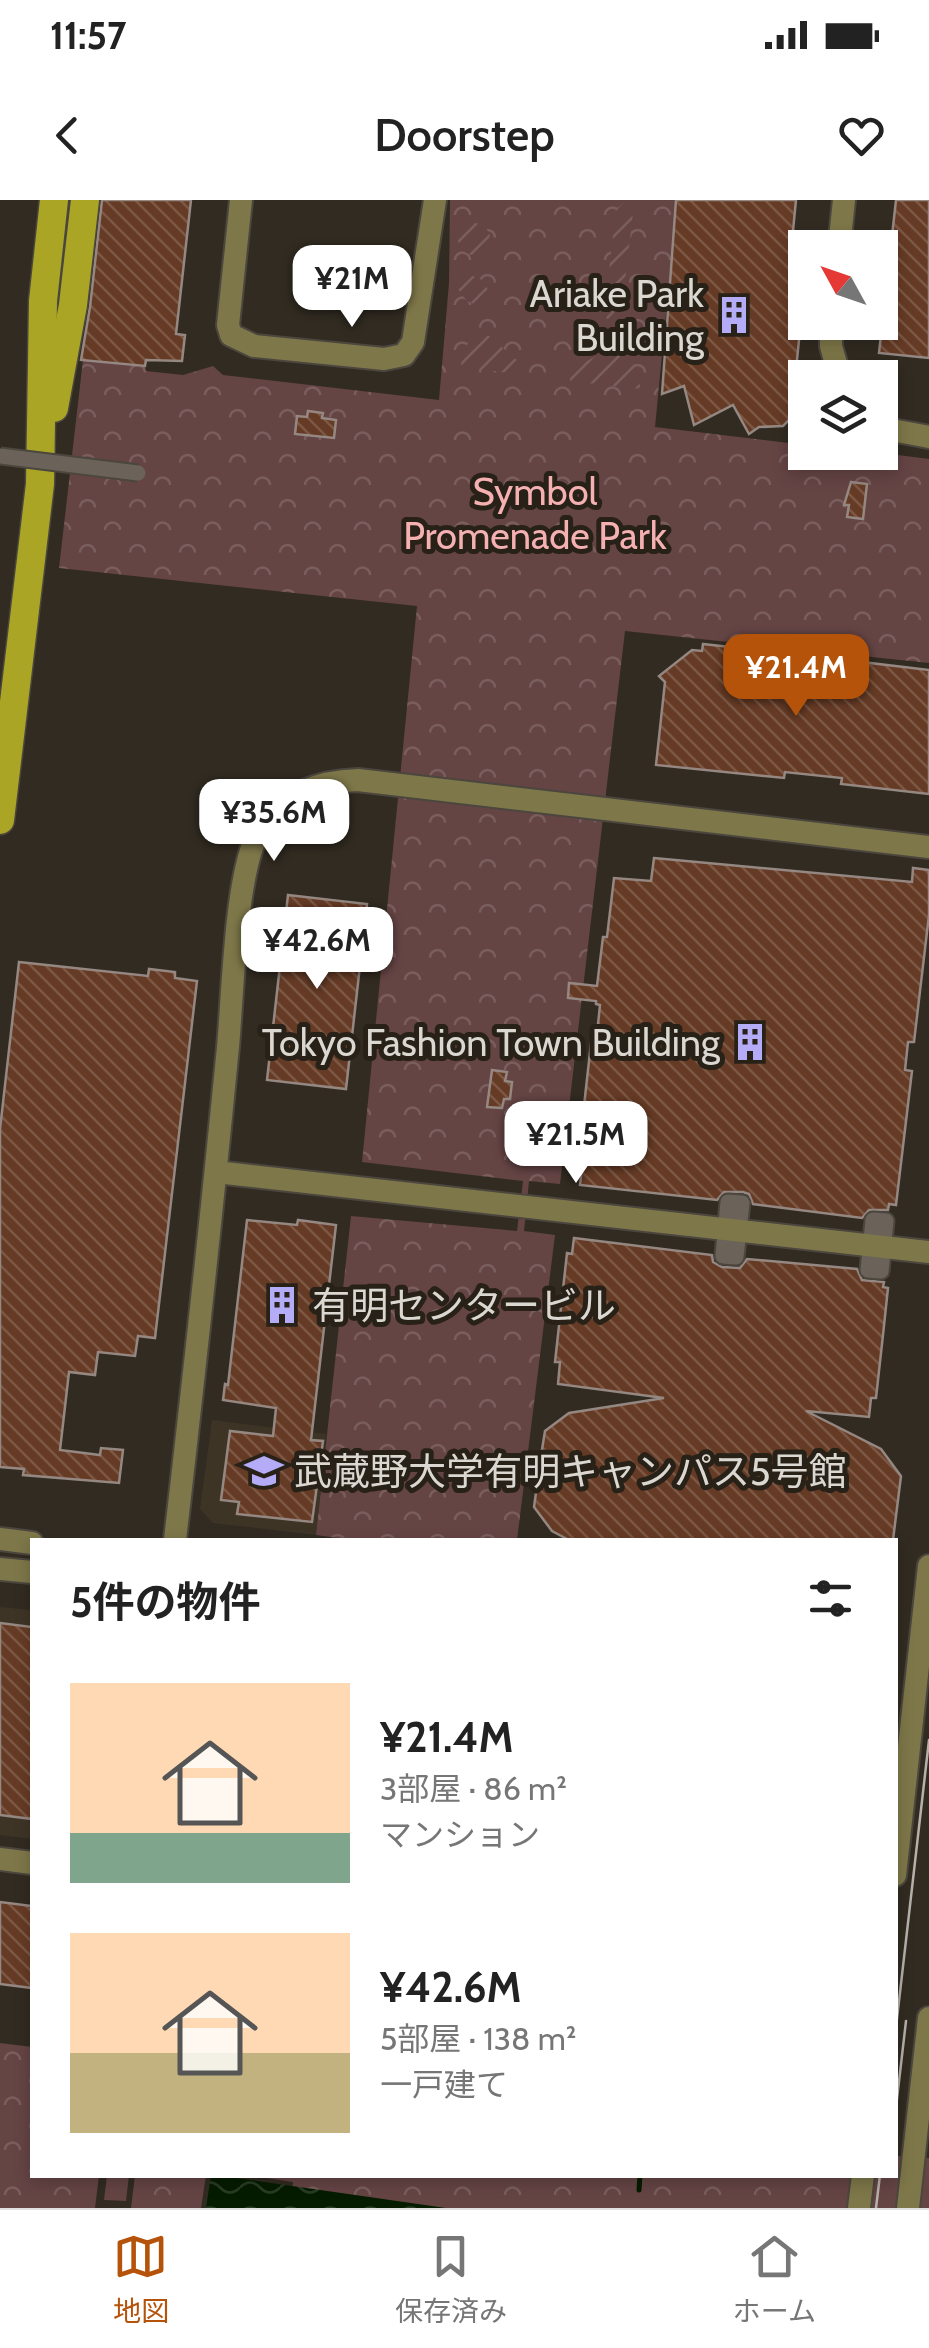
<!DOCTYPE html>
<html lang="ja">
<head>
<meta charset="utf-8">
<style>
	body { margin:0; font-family:Cabin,"Noto Sans JP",sans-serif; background:#f2f2f2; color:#222; height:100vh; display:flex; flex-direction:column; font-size:38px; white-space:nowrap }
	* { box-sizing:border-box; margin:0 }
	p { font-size:32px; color:#767676 }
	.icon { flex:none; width:55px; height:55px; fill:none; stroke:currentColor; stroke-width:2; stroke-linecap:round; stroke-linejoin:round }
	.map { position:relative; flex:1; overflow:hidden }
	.drawer { position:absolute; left:30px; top:1338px; width:868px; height:640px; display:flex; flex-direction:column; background:#fff; border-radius:0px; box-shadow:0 5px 15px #0003 }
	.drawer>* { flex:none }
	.needle { width:65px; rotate:310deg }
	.controls { position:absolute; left:788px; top:30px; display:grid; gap:20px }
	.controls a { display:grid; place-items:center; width:110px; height:110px; border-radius:0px; background:#fff; box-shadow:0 5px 15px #0003; font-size:50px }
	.price { position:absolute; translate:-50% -85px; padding:0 22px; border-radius:20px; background:#fff; color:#222; font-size:32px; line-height:65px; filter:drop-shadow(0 2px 5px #0008) }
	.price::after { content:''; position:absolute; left:50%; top:60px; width:30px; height:22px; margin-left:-15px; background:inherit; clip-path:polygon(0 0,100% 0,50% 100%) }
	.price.selected { background:#b45309; color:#fff }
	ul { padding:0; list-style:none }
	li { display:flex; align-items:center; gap:30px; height:250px; padding:0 40px }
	li span { display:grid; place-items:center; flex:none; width:280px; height:200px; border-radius:0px; color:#555 }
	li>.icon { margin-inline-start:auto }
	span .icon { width:120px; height:120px; fill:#fffc; stroke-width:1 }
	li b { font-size:42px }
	h2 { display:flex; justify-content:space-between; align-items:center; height:120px; padding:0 40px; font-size:42px }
	.status { display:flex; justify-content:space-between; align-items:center; height:70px; padding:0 50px; background:#fff; direction:ltr }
	.status svg { height:28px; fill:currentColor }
	header { display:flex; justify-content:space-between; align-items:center; height:130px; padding:0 40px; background:#fff; font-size:45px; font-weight:600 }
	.tabs { display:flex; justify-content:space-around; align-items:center; height:140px; border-top:2px solid #e0e0e0; background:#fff; font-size:28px; color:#767676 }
	.tabs a { display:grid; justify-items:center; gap:5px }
	.tabs .selected { color:#b45309 }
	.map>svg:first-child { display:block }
</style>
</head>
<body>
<div class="status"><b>11:57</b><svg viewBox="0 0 49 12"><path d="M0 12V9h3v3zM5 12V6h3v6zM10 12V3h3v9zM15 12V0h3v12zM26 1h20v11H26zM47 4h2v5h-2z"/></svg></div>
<header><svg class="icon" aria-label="back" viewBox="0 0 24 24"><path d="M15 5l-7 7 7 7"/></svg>Doorstep<svg class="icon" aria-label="heart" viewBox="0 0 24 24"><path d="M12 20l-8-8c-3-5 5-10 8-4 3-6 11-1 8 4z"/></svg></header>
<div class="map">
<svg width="929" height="2008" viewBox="0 0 929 2008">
	<defs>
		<pattern id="park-crowns" width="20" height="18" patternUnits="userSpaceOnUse" patternTransform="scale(2.5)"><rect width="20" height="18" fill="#654444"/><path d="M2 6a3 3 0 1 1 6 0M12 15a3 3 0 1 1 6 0" fill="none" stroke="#7a5e5e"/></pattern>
		<pattern id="garden-furrows" width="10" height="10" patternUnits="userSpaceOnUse" patternTransform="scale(2.5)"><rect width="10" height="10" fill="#654444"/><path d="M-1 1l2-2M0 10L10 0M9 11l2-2" fill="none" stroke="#7a5e5e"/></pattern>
		<pattern id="water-waves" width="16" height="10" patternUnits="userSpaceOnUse" patternTransform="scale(2.5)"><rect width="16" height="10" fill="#051c00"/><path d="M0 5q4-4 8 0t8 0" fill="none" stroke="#293c24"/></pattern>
		<pattern id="building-back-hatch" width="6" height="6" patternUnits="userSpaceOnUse" patternTransform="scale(2.5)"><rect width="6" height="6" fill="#663b25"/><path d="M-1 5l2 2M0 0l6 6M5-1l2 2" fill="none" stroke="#7b5744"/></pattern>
	</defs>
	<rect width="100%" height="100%" fill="#312b21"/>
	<g fill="#3e3426">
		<path d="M212,1220L326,1234L316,1335L213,1323L200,1309Z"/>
		<path d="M0,1407L32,1410V1639L0,1635Z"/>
	</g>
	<path fill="#654444" d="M107,1975H129L126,2001L104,2000Z"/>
	<g fill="url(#park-crowns)">
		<path d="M450,0H677L655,227L805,245V252H874L929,259V463L625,431L560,984L529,981L524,1031L555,1035L517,1340H351L316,1335L351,1016L517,1031L523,981L362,962L417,406L59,368L83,160L145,167L146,171L183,175L213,166L223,175L439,200L449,83Z"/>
		<path d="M0,1843L32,1847V1975H99L95,2008H0Z"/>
		<path d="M895,1956L929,1958V2008H291L293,1982L247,1975H895Z"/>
		<path d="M135,1975H206L201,2008H131Z"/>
	</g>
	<g fill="url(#garden-furrows)">
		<path d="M624,3L634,4L620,124L610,122L604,115L616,9Z"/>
		<circle cx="474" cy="39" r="16"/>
		<path d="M468,74L482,80L490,93L487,103L481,107L467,101L458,89L462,77Z"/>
		<path d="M476,134L489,136L518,161L525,159L522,175L461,166L463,150Z"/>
		<path d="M615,146L628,147L641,189L570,181L571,162L578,166Z"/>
	</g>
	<path fill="url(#water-waves)" d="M211,1975H215L446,2008H206Z"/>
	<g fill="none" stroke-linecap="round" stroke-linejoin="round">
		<path stroke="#051c00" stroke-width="5" d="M639,1990L640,1975"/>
	</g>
	<g fill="url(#building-back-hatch)" stroke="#958781" stroke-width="2.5">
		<path d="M102,0H191L176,134L185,135L182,161L146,160L145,166L81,160L90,107Z"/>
		<path d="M676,0H796L792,41L805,42V82L791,218L783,226L759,227L749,234L733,205L694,225L684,186L662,194Z"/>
		<path d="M896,0H929V158L879,153Z"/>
		<path d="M308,211L323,213L322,218L336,220L334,238L295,234L297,216L307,217Z"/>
		<path d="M851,282L867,284L863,319L847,317L849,305H844Z"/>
		<path d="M703,444L793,454L792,467L851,473L853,461L929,470V594L841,584L842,578L785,572L784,578L656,565L665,482L659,476L692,450L702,451Z"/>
		<path d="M654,658L912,682L913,668L929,670V715L914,842H908L905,870L912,871L896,1005L889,1004L888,1010H869L862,1018L753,1004L749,994L743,992H724L717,1000L580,985L582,968H577L580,942L592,834H597L600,805L596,804V801L568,798L569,783L597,786L603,737H607L614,678L651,681Z"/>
		<path d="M288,695L367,704L346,889L267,880Z"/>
		<path d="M19,762L148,776L149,769L175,772V778L197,781L155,1138L138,1136L135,1156L98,1152L95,1175L69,1172L60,1250L100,1255L101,1248L123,1250L119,1283L23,1275L24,1269L0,1267V929Z"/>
		<path d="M492,870L507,872L505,881L512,882L510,899H504L502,908L487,907Z"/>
		<path d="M247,1020L297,1025L298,1020L336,1025L311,1240L323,1241L312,1322L237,1314L239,1302L221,1300L230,1231L273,1236L276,1208L223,1200L225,1184L228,1185Z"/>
		<path d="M574,1038L712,1055L713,1062L722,1067L740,1068L747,1059L857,1069L862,1080L884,1082L883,1087L888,1088L883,1135L876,1198H871L869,1217L806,1211L881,1249L901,1276L893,1340H569L552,1331L534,1307L538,1278L512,1274L514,1258L540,1262L545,1231L569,1213L664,1198L558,1184L560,1162H555L567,1053L572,1054Z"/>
		<path d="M0,1423L32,1427V1619L0,1615Z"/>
		<path d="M0,1702L32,1706V1788L0,1784Z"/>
	</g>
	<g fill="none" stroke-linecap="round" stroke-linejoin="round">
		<g stroke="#4b463e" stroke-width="19">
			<g id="street">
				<path d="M728,1002L742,1003L736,1057L723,1056Z"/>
				<path d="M873,1020L886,1021L881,1071L868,1070Z"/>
			</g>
		</g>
		<g stroke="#4b463e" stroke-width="26">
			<g id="secondary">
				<path d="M241,0L228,125L231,135L254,146L384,159L404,155L413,142L435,0"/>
				<path d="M839,48L844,0"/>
				<path d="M831,122V146L840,178"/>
				<path d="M880,224L892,230L929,237"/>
				<path d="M216,972L929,1052"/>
				<path d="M0,1339L32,1343"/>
				<path d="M175,1340C194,1176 212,1011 228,847C233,794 235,671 260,629C281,594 320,581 358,580L929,647"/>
				<path d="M0,1369L32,1372"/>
				<path d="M0,1659L32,1663"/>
				<path d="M895,1675L929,1366"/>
				<path d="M859,2008L863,1975"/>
				<path d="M908,2008L929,1818"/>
			</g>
		</g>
		<g stroke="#4b463e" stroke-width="31">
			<g id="highway">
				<path d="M54,208L73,105L85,0"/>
				<path d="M0,620L40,284L43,101L54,0"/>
			</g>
		</g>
		<use href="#street" stroke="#6b6359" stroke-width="15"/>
		<use href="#secondary" stroke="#7e7749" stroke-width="22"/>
		<use href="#highway" stroke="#aaa524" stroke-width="28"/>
		<g stroke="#b6b1aa" stroke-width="2.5">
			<path d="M895,1836L929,1540"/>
			<path d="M895,1916L906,1821"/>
			<path d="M876,2008L880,1975"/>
		</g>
		<g stroke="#4b463e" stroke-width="19" stroke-linecap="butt">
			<path id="street-bridge" d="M0,256L138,273"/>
		</g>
		<use href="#street-bridge" stroke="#6b6359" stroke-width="15"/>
	</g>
	<defs>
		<g id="building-bare" transform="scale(3)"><path d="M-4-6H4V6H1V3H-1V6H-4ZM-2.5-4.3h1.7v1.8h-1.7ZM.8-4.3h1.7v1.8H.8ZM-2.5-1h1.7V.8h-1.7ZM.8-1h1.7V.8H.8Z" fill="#b5acf8" stroke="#272118" stroke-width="2.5" paint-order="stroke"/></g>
		<g id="university-bare" transform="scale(3)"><path d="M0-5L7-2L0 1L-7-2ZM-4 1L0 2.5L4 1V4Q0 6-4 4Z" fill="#b5acf8" stroke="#272118" stroke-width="2.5" paint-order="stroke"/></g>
	</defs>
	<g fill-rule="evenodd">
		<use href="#building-bare" x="734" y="115"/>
		<use href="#building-bare" x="750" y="842"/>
		<use href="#building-bare" x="282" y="1105"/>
		<use href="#university-bare" x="264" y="1271"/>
	</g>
	<g text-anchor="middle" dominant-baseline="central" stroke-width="10" stroke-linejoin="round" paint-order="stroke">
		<g font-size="38" fill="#dbd7d1" stroke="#272118" text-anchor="end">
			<text x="704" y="93">Ariake Park<tspan x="704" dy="44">Building</tspan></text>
			<text x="720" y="842">Tokyo Fashion Town Building</text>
			<text x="312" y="1105" text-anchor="start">有明センタービル</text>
			<text x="294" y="1271" text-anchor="start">武蔵野大学有明キャンパス5号館</text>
		</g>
		<g font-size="38" fill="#f5b1b2" stroke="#272118">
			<text x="535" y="291">Symbol<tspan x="535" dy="44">Promenade Park</tspan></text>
		</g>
	</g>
</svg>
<div class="controls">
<a><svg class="needle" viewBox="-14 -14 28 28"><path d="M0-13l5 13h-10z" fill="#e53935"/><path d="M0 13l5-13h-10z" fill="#767676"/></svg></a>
<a><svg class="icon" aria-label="layers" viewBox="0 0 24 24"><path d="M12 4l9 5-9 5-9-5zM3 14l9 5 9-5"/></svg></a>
</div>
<b class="price" style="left:352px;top:130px">¥21M</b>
<b class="price selected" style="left:796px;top:519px">¥21.4M</b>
<b class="price" style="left:274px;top:664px">¥35.6M</b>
<b class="price" style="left:317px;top:792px">¥42.6M</b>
<b class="price" style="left:576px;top:986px">¥21.5M</b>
<section class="drawer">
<h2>5件の物件<svg class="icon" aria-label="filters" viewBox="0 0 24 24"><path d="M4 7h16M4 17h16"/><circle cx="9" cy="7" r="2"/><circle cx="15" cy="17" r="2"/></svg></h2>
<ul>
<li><span style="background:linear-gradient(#ffd9b3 75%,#7fa58c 0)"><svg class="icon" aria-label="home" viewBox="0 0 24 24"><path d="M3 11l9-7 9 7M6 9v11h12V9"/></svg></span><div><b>¥21.4M</b><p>3部屋 · 86 m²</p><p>マンション</p></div></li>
<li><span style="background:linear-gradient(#ffd9b3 60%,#c2b280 0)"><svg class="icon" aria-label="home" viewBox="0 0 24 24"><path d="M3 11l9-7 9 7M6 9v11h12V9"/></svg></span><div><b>¥42.6M</b><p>5部屋 · 138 m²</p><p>一戸建て</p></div></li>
</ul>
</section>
</div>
<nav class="tabs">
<a class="selected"><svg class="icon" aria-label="map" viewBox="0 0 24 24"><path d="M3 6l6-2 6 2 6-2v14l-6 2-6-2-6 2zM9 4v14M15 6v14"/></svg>地図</a>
<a><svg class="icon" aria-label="saved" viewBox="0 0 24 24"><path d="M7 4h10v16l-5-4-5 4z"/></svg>保存済み</a>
<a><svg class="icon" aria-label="home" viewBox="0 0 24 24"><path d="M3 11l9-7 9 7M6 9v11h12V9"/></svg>ホーム</a>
</nav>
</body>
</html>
